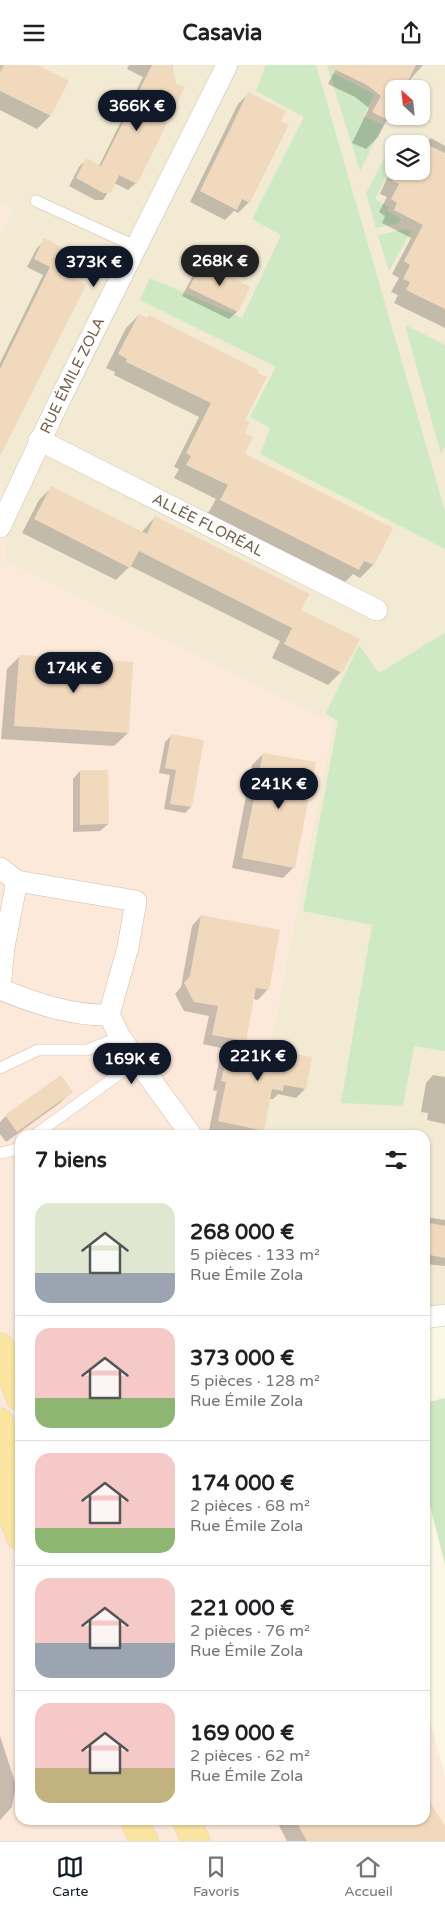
<!DOCTYPE html>
<html lang="fr">
<head>
<meta charset="utf-8">
<style>
	body { margin:0; font-family:"Varela Round",sans-serif; background:#f6f6f6; color:#202124; height:100vh; display:flex; flex-direction:column; font-size:19px; white-space:nowrap }
	* { box-sizing:border-box; margin:0 }
	p { font-size:16px; color:#757577 }
	.icon { flex:none; width:28px; height:28px; fill:none; stroke:currentColor; stroke-width:2; stroke-linecap:round; stroke-linejoin:round }
	.map { position:relative; flex:1; overflow:hidden }
	.sheet { position:absolute; left:15px; top:1065px; width:415px; height:695px; display:flex; flex-direction:column; background:#fff; border-radius:15px; box-shadow:0 1px 4px #0004 }
	.sheet>* { flex:none }
	.needle { width:32px; rotate:333deg }
	.tools { position:absolute; left:385px; top:15px; display:grid; gap:10px }
	.tools a { display:grid; place-items:center; width:45px; height:45px; border-radius:10px; background:#fff; box-shadow:0 1px 4px #0004; font-size:25px }
	.price { position:absolute; translate:-50% -42px; padding:0 11px; border-radius:18px; background:#111827; color:#fff; font-size:16px; line-height:32px; filter:drop-shadow(0 1px 2px #0008) }
	.price::after { content:''; position:absolute; left:50%; top:30px; width:15px; height:11px; margin-left:-8px; background:inherit; clip-path:polygon(0 0,100% 0,50% 100%) }
	.price.selected { background:#222; color:#fff }
	ul { padding:0; list-style:none }
	li { display:flex; align-items:center; gap:15px; height:125px; padding:0 20px }
	li+li { border-top:1px solid #e0e0e0 }
	li span { display:grid; place-items:center; flex:none; width:140px; height:100px; border-radius:15px; color:#555 }
	li>.icon { margin-inline-start:auto }
	span .icon { width:60px; height:60px; fill:#fffc; stroke-width:1 }
	li b { font-size:21px }
	h2 { display:flex; justify-content:space-between; align-items:center; height:60px; padding:0 20px; font-size:21px }
	header { display:flex; justify-content:space-between; align-items:center; height:65px; padding:0 20px; background:#fff; font-size:22px; font-weight:700 }
	.tab-bar { display:flex; justify-content:space-around; align-items:center; height:70px; border-top:1px solid #e0e0e0; background:#fff; font-size:14px; color:#757577 }
	.tab-bar a { display:grid; justify-items:center; gap:2px }
	.tab-bar .selected { color:#111827 }
	.map>svg:first-child { display:block }
</style>
</head>
<body>
<header><svg class="icon" aria-label="menu" viewBox="0 0 24 24"><path d="M4 6h16M4 12h16M4 18h16"/></svg>Casavia<svg class="icon" aria-label="share" viewBox="0 0 24 24"><path d="M12 15V3M7 8l5-5 5 5M5 13v7h14v-7"/></svg></header>
<div class="map">
<svg width="445" height="1776" viewBox="0 0 445 1776">
	<rect width="100%" height="100%" fill="#fcf6e6"/>
	<path fill="#f3ead4" fill-rule="evenodd" d="M3,0H445V1246L425,1249V1070H253L333,658L6,497L3,421L0,420V170L13,144L0,137V8ZM394,24H421V51H394ZM394,79H421V106H394Z"/>
	<g fill="#fce9da">
		<path d="M0,137L13,144L0,170Z"/>
		<path d="M0,420L3,421L6,497L333,658L253,1070H20V1755H425V1638L445,1712V1776H0Z"/>
	</g>
	<g fill="#cee9c4">
		<path d="M266,0H316L439,425L445,448V484L260,389L270,363L250,352L276,302L140,235L150,213L242,253L281,170L252,154L304,52L256,26Z"/>
		<path d="M327,0H337L333,8L374,29L364,51L383,60L360,106Z"/>
		<path d="M386,90L394,95L375,134L389,142L387,146L401,154L399,158L376,163L366,128Z"/>
		<path d="M405,164L411,166L389,206L378,170Z"/>
		<path d="M405,260L445,280V382L441,389Z"/>
		<path d="M445,568V986L414,981L403,1041L341,1038L372,860L303,846L338,656L326,648L359,580L379,608Z"/>
		<path d="M445,1333V1500L425,1421V1338Z"/>
	</g>
	<g fill="#0003">
		<path d="M0,0H34L67,17L50,51L37,64L0,45Z"/>
		<path d="M129,0H173L136,118L128,125L114,118L103,135H95L69,121L79,102L86,95L99,101L143,12L127,4Z"/>
		<path d="M338,0H423L408,17L394,24V41L378,72L366,84L352,78L369,43L355,32L328,19Z"/>
		<path d="M249,28V137L238,148L234,146L225,155L190,137L238,39Z"/>
		<path d="M411,73L425,79L431,73L445,81V263L394,238L398,230L391,227L399,213L392,209L411,173L382,158L385,151L379,147L387,132L380,129L394,96V106H421V79H406Z"/>
		<path d="M45,175L68,212L0,388V298L43,210L27,202L37,183Z"/>
		<path d="M202,199L249,222L237,247L229,254L182,231L195,207Z"/>
		<path d="M139,250L244,356L243,389L391,464L373,500L360,513L353,509L345,517L208,448L216,434L174,413L179,404L174,402L199,352L114,310L115,307L106,303L126,263Z"/>
		<path d="M52,422L141,468L155,452L299,545L341,607L328,620L272,593L280,576L130,501L116,515L22,468L39,435Z"/>
		<path d="M20,591L128,668L114,681L1,674L7,604Z"/>
		<path d="M171,671L191,742L185,748L164,744L170,710L159,708L165,677Z"/>
		<path d="M263,689L294,802L283,813L232,803L252,700Z"/>
		<path d="M80,706L108,759L100,766L73,767V714Z"/>
		<path d="M201,851L278,866L267,925L258,935L253,934L245,976L240,980L305,1024L296,1033L278,1029L273,1034H269L263,1066L259,1070H232L209,1065L217,1026L213,1025L221,987L225,984L203,979L209,951L184,946L175,929L181,922L192,861Z"/>
		<path d="M433,1010L445,1012V1059L427,1055L428,1048L421,1047L426,1018Z"/>
		<path d="M71,1027L60,1038L6,1077L0,1069V1057L6,1051Z"/>
		<path d="M425,1152L445,1155V1201L425,1199Z"/>
		<path d="M20,1232V1243L16,1235Z"/>
		<path d="M0,1671L16,1720L12,1742L0,1755Z"/>
		<path d="M425,1715L432,1743L445,1763V1776H287L276,1755H425Z"/>
	</g>
	<g fill="#f1d9be">
		<path d="M4,0H37L69,16L51,51L0,26V8Z"/>
		<path d="M152,0H172L176,18L185,22L137,119L119,110L111,128H103L76,113L86,93L101,101Z"/>
		<path d="M326,0H416L404,24H394V58L372,47L381,31L367,20Z"/>
		<path d="M248,27L286,46L281,56L289,60L250,138L242,134L237,145L200,126Z"/>
		<path d="M413,73L445,88V244L406,225L410,217L403,214L410,200L404,196L423,160L394,145L397,138L391,134L399,119L392,116L397,106H421V79H410Z"/>
		<path d="M44,173L79,191L69,211L86,220L0,391V304L50,202L34,194Z"/>
		<path d="M202,197L250,222L238,247L189,223Z"/>
		<path d="M139,249L148,253L149,250L258,305L257,307L267,312L245,355L250,357L245,368L253,372L245,389L393,463L374,500L364,496L359,505L220,435L228,420L186,400L191,391L186,388L211,338L126,297L127,294L118,289Z"/>
		<path d="M51,421L147,469L155,451L310,529L301,545L360,574L342,608L284,579L292,563L139,486L130,503L34,454Z"/>
		<path d="M19,590L133,597L129,668L14,661Z"/>
		<path d="M171,669L204,675L192,742L170,739L176,705L165,703Z"/>
		<path d="M263,688L316,697L295,803L242,793Z"/>
		<path d="M80,705H108L109,759L80,760Z"/>
		<path d="M201,850L280,865L269,925L256,923L246,976L212,970L218,941L194,937L184,918L190,911Z"/>
		<path d="M230,977L312,992L306,1024L284,1020L283,1026L272,1024L264,1066L218,1056L226,1017L221,1016Z"/>
		<path d="M61,1010L73,1027L17,1067L5,1050Z"/>
		<path d="M425,1157L445,1161V1193L425,1189Z"/>
		<path d="M425,1729L445,1761V1776H307L295,1755H425Z"/>
	</g>
	<g fill="none" stroke-linecap="round" stroke-linejoin="round">
		<g stroke="#cebfac" stroke-width="12">
			<g id="service">
				<path d="M36,136L135,181"/>
				<path d="M0,1003L38,985H87L120,972"/>
				<path d="M35,1070L137,996"/>
				<path d="M0,1088L14,1085L20,1081"/>
			</g>
		</g>
		<g stroke="#cebfac" stroke-width="22">
			<g id="minor">
				<path id="s1" d="M39,375L377,545"/>
				<path id="s2" d="M0,462L62,330L227,0"/>
				<path d="M0,803L17,816L136,836L128,882L109,950L120,972L191,1070"/>
				<path d="M0,923L4,882L17,816"/>
				<path d="M0,924C34,938 72,951 109,950"/>
				<path d="M425,1253L445,1250"/>
			</g>
		</g>
		<g stroke="#dbd6d0" stroke-width="29">
			<g id="primary">
				<path d="M0,1282L20,1332"/>
				<path d="M0,1357L20,1407"/>
				<path d="M0,1415L20,1471"/>
				<path d="M134,1755L144,1776"/>
				<path d="M186,1755L196,1776"/>
			</g>
		</g>
		<use href="#service" stroke="#fff" stroke-width="11"/>
		<use href="#minor" stroke="#fff" stroke-width="21"/>
		<use href="#primary" stroke="#f9e4a0" stroke-width="28"/>
	</g>
	<g text-anchor="middle" dominant-baseline="central" stroke-width="5" stroke-linejoin="round" paint-order="stroke">
		<g font-size="15" fill="#75604b" stroke="#fffaec">
			<text stroke="none"><textPath href="#s2" startOffset="168">RUE ÉMILE ZOLA</textPath></text>
			<text stroke="none"><textPath href="#s1" startOffset="189">ALLÉE FLORÉAL</textPath></text>
		</g>
	</g>
</svg>
<div class="tools">
<a><svg class="needle" viewBox="-14 -14 28 28"><path d="M0-13l5 13h-10z" fill="#e53935"/><path d="M0 13l5-13h-10z" fill="#757577"/></svg></a>
<a><svg class="icon" aria-label="layers" viewBox="0 0 24 24"><path d="M12 4l9 5-9 5-9-5zM3 14l9 5 9-5"/></svg></a>
</div>
<b class="price" style="left:137px;top:67px">366K €</b>
<b class="price selected" style="left:220px;top:222px">268K €</b>
<b class="price" style="left:94px;top:223px">373K €</b>
<b class="price" style="left:74px;top:629px">174K €</b>
<b class="price" style="left:279px;top:745px">241K €</b>
<b class="price" style="left:258px;top:1017px">221K €</b>
<b class="price" style="left:132px;top:1020px">169K €</b>
<section class="sheet">
<h2>7 biens<svg class="icon" aria-label="filters" viewBox="0 0 24 24"><path d="M4 7h16M4 17h16"/><circle cx="9" cy="7" r="2"/><circle cx="15" cy="17" r="2"/></svg></h2>
<ul>
<li><span style="background:linear-gradient(#dfe7d0 70%,#9aa5b1 0)"><svg class="icon" aria-label="home" viewBox="0 0 24 24"><path d="M3 11l9-7 9 7M6 9v11h12V9"/></svg></span><div><b>268 000 €</b><p>5 pièces · 133 m²</p><p>Rue Émile Zola</p></div></li>
<li><span style="background:linear-gradient(#f6c9c9 70%,#8fb573 0)"><svg class="icon" aria-label="home" viewBox="0 0 24 24"><path d="M3 11l9-7 9 7M6 9v11h12V9"/></svg></span><div><b>373 000 €</b><p>5 pièces · 128 m²</p><p>Rue Émile Zola</p></div></li>
<li><span style="background:linear-gradient(#f6c9c9 75%,#8fb573 0)"><svg class="icon" aria-label="home" viewBox="0 0 24 24"><path d="M3 11l9-7 9 7M6 9v11h12V9"/></svg></span><div><b>174 000 €</b><p>2 pièces · 68 m²</p><p>Rue Émile Zola</p></div></li>
<li><span style="background:linear-gradient(#f6c9c9 65%,#9aa5b1 0)"><svg class="icon" aria-label="home" viewBox="0 0 24 24"><path d="M3 11l9-7 9 7M6 9v11h12V9"/></svg></span><div><b>221 000 €</b><p>2 pièces · 76 m²</p><p>Rue Émile Zola</p></div></li>
<li><span style="background:linear-gradient(#f6c9c9 65%,#c2b280 0)"><svg class="icon" aria-label="home" viewBox="0 0 24 24"><path d="M3 11l9-7 9 7M6 9v11h12V9"/></svg></span><div><b>169 000 €</b><p>2 pièces · 62 m²</p><p>Rue Émile Zola</p></div></li>
</ul>
</section>
</div>
<nav class="tab-bar">
<a class="selected"><svg class="icon" aria-label="map" viewBox="0 0 24 24"><path d="M3 6l6-2 6 2 6-2v14l-6 2-6-2-6 2zM9 4v14M15 6v14"/></svg>Carte</a>
<a><svg class="icon" aria-label="saved" viewBox="0 0 24 24"><path d="M7 4h10v16l-5-4-5 4z"/></svg>Favoris</a>
<a><svg class="icon" aria-label="home" viewBox="0 0 24 24"><path d="M3 11l9-7 9 7M6 9v11h12V9"/></svg>Accueil</a>
</nav>
</body>
</html>
